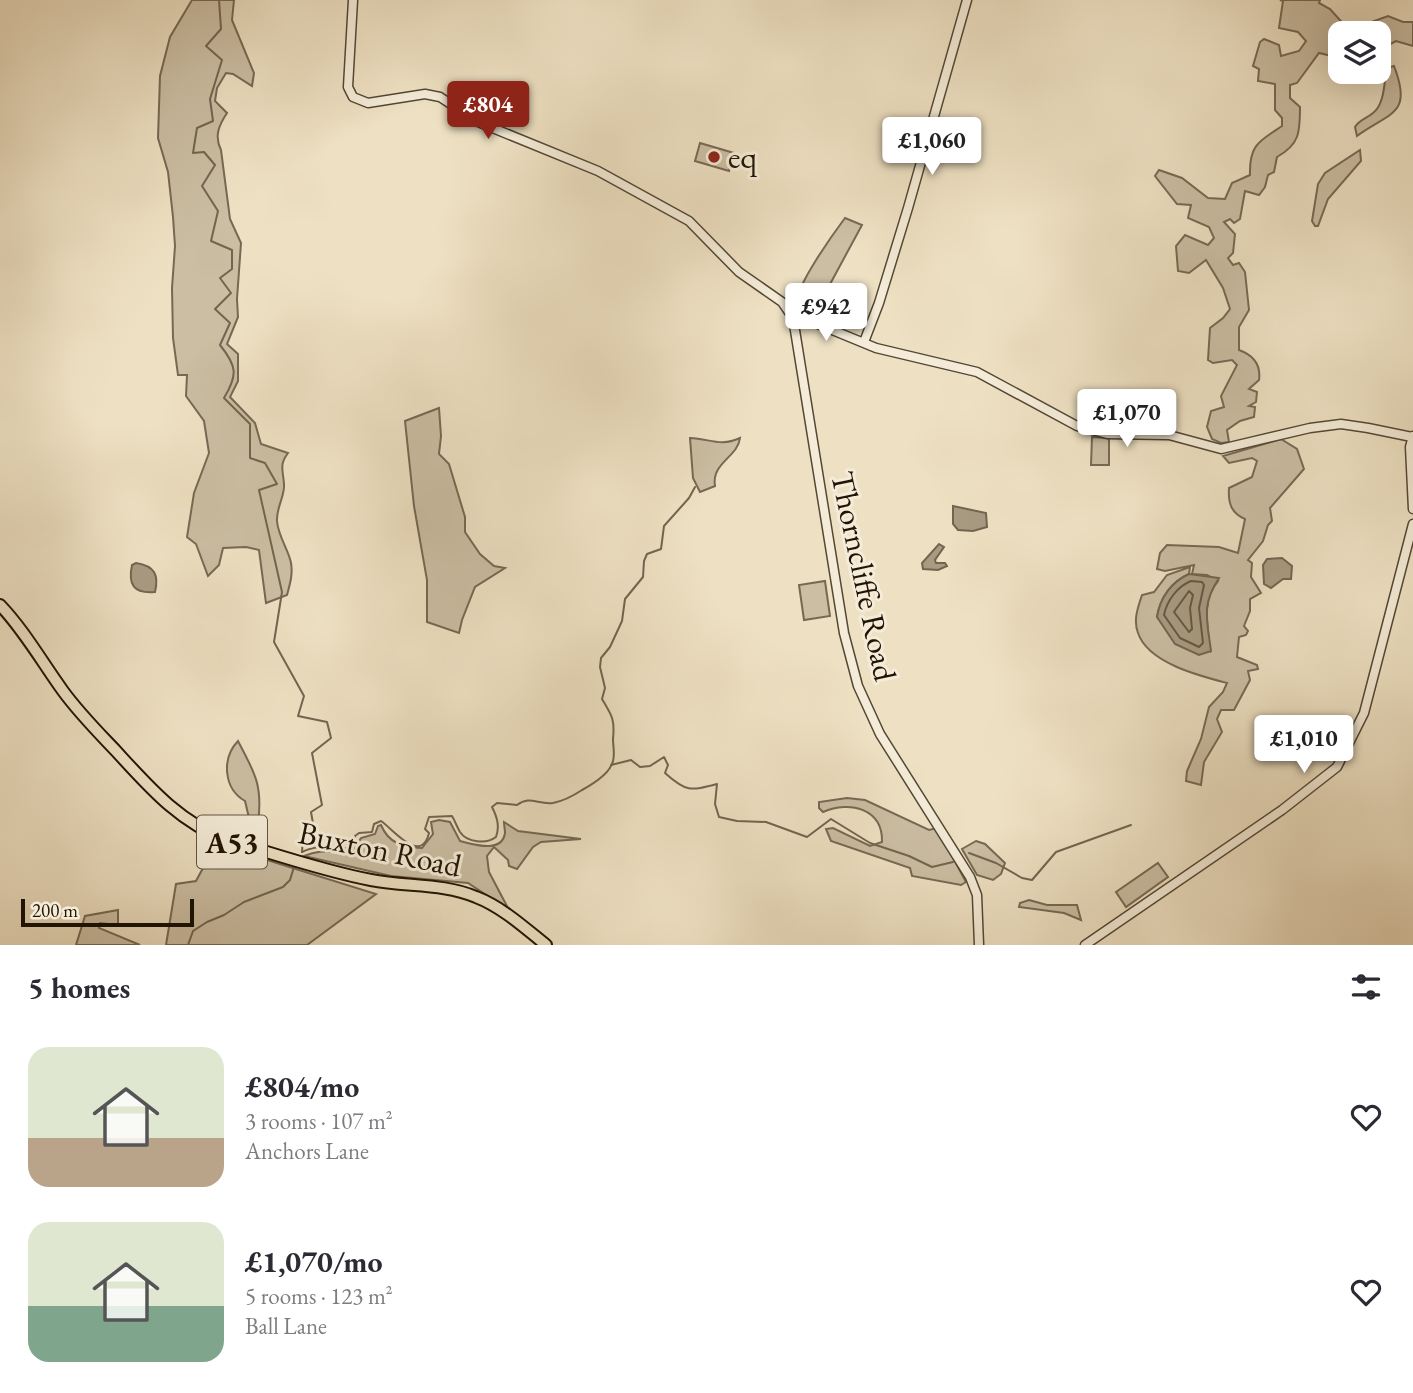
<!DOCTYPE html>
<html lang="en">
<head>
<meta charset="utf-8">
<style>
	body { margin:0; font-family:"EB Garamond",serif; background:#f2f2f3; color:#2b2b33; height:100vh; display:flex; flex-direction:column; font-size:26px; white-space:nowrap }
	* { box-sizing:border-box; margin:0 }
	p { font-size:23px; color:#7c7c81 }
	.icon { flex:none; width:38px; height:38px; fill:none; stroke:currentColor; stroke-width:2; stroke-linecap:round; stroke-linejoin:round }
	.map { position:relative; height:945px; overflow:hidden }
	.panel { display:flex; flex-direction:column; background:#fff; flex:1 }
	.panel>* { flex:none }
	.buttons { position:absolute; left:1328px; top:21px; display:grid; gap:14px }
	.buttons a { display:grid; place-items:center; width:63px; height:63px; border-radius:14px; background:#fff; box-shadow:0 7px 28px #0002; font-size:35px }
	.scale { position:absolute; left:21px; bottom:18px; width:173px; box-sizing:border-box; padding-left:7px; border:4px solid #211404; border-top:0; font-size:19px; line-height:24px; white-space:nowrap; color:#211404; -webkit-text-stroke:5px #f4ecd8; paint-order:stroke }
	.price { position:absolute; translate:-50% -60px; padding:0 16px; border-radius:7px; background:#fff; color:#222; font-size:23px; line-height:46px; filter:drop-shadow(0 2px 4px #0008) }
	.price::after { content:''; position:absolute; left:50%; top:42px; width:21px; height:16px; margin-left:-10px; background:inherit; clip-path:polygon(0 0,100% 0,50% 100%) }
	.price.active { background:#8f2418; color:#fff }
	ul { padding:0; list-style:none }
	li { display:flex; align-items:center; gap:21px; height:175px; padding:0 28px }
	li span { display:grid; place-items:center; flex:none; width:196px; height:140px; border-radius:21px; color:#555 }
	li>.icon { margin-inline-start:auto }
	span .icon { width:84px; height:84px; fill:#fffc; stroke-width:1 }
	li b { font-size:30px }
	h2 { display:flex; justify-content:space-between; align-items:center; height:84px; padding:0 28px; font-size:30px }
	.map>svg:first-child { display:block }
</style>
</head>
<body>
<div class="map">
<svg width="1413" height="945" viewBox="0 0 1413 945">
	<rect width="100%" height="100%" fill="#eee1c3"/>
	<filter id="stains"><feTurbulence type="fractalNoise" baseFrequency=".00286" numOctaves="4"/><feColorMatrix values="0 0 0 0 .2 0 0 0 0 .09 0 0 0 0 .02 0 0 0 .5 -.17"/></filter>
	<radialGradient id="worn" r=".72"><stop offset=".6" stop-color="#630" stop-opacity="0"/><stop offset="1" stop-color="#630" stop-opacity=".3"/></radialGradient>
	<g fill="#cbbea3" stroke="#766954" stroke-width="2">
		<path d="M192,0H234L232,20L254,73L252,86L233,74L226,73L217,88L215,101L227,113C219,125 214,136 221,150L230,219L241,243L237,299L238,317L227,344L238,354V381L230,397L255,423L261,444L288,453C279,465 283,470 284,484C285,496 276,508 277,521C278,536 289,551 291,563C293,574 290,584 287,595L266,603L259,550L246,547L223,548L219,565L208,576L196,544L187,537L194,493L209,453L204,421L186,396L187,375H178L173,338L172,288L175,246L173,217L168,172L158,138L160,76L170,37Z"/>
		<path d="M1280,0H1320L1319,3L1330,9L1349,30L1388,16L1403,22H1413V46L1396,41L1379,50V33H1340V58L1319,53L1297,83L1290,85V98L1300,107C1300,132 1300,144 1277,157L1274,172L1268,175L1265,187L1259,195L1245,191L1240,219L1234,223L1230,219L1224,222L1235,234L1233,253L1228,258L1233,265L1239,263L1245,272L1249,310L1239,327V350C1253,355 1261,365 1259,380L1249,389L1257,392L1256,402L1249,406L1255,407L1254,417L1240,421L1227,430L1229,442L1221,443L1212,439L1207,427L1211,411L1224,407L1221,396L1237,365L1232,360L1213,363L1208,360L1210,328L1223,318L1230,309L1223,288L1206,260L1189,273L1178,271L1176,246L1185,235L1208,245L1214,238L1209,227L1188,218L1191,205L1177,204L1155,176L1159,170L1182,178L1208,198L1225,199L1232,183L1250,175C1249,144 1260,141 1282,126V118L1275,110V84L1258,81L1259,69L1253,66L1260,42L1264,39L1279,45L1281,56L1299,51L1306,41L1298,32L1279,28L1283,1Z"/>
		<path d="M1394,66C1413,115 1390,112 1357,136L1355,127C1360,119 1366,119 1373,113C1385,104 1384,81 1387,68Z"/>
		<path d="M700,143L734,153L729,171L695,161Z"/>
		<path d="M1360,150L1361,161L1328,199L1318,226H1315L1312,221L1318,184L1325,173Z"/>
		<path d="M845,218L862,225L815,312L796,305C795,287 833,234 845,218Z"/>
		<path d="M439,408L441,436L439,454L449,464L465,517V532L480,554L494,566L505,568L475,587L462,620L459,633L427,622V580L414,506L405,421Z"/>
		<path d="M1092,437L1109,438V465H1091Z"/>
		<path d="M690,438C711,439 720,447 740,438C738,457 711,463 715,486L700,492L693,478Z"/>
		<path d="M1281,439L1297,449L1304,469L1270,508L1272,521L1268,525L1263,541L1248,560L1252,563L1251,577L1261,593L1250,599V611L1244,626L1248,631L1246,635L1239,637L1237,657L1257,665L1258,669L1248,671L1250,680L1234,710H1221L1217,719L1222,732L1204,762L1201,785L1186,781L1187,771L1201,739L1209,707L1223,692L1227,683C1200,676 1148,663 1138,633C1133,620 1138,607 1142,595L1154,592L1167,575L1190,567L1189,574C1171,582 1160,598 1157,617L1210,651C1208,626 1201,601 1218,581L1207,575L1192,574L1194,565L1165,571L1157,569L1160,553L1167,545L1219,547L1238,553L1245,519C1231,513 1228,503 1229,488L1252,477L1257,461L1252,458L1229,463L1223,456Z"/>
		<path d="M825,581L830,616L804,620L799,585Z"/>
		<path d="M238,741C255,773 263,786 258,823L250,822L245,801C224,789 221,759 238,741Z"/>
		<path d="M847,798L865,800L929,830L937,828L966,882L961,885L912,876L910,868L831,841L826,829L833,828L870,846L882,842C883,809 850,800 823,812L819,808V802Z"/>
		<path d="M439,820L450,822L460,841C473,844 502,854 505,833C505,829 504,826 504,822L518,831L581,839L541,842L533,847L517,869L509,866L508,860L494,847L487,856L489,872L509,910L468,883L391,876L304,856C325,847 334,855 353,851L361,838L375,834L378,826L381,825C389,844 403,847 422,848L433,834L431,822Z"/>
		<path d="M976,841L985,844L1005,863L1001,874L993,880L977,875L962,849Z"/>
		<path d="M216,844L376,894L307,945H166L176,884L196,881Z"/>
		<path d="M1158,863L1168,877L1126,907L1116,892Z"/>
		<path d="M1029,900L1047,905H1077L1081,920L1064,913L1019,907L1020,903Z"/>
		<path d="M118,910V925L100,923L99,928L140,945H76L85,916Z"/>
	</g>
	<g fill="#a89b82" stroke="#726550" stroke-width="2">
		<path d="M953,506L986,513L987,527L973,531L958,530L953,524Z"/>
		<path d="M939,544L944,547L935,560L936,563H945L947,566L938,570L923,569L922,563Z"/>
		<path d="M1282,558L1292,566L1291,579H1283L1271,588L1264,584L1263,565L1267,559Z"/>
		<path d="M136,563C155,566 159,575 155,592C133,594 128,584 132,565Z"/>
		<path d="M1189,574L1219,578C1201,605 1207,620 1211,651L1199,655L1175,644L1157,617C1160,598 1171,582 1189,574Z"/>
	</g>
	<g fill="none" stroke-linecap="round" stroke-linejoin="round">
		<g stroke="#645843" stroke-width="2">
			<path d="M1191,581L1202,582L1204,585L1199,608L1203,643L1199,647L1180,638L1164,615C1167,600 1178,586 1191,581Z"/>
			<path d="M1189,591L1193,595L1190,608L1192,629L1189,632L1174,612Z"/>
		</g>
		<g stroke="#726550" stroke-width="2">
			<path d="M219,0L221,29L206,46L222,60L210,99L213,121L197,128L193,153L204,152L215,165L202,186L218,211L211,241L232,250V269L220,278L231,293L215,309L230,323L220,345C237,366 238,375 224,398L250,424V458L265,463L277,484L259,490L282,592L274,642L304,696L298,716L327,722L331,738L312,753L322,805L311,812L314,829L303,838L302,852"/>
			<path d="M611,765L631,760L640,767L650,766L664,757L668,765L665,773C686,792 690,791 717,784L715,804L719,817L737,821L766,822L807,837L831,819L870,843L909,856L932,867L953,862"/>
			<path d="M302,852C327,840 333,855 353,846L355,836L359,833L372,832L374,824L381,821C392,828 421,866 429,833L425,829L429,817L452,816C455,821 457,827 460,832C467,843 487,844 496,837C500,826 497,817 492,807L497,803L517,805C530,795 538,805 553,803C563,801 573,796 582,790C593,784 610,774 613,761C615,754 613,746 613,739C615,719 612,716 602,699L605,688L600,667L601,658L610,647L622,621L625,599L643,577L644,561L647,554L661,549L664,526L689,498L695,487"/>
			<path d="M969,853L996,863L1022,878L1032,880L1056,852L1131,825"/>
			<path d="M188,945L193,931L207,922L224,915L244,902L283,887L290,880L294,867"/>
		</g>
		<g stroke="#544734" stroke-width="11">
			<g id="minor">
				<path d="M353,0L348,87L353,97L368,103L425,94L440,97L478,122L598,171L689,221L739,272L782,302L793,318L844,633L858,686L880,734L970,877L977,895L979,945"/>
				<path d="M793,318L808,320L876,348L977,372L1077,426L1107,434L1169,435L1221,449L1310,428L1341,424L1368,428L1412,437"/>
				<path d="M864,342L879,303L908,208L967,0"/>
				<path d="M1413,436L1410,447L1413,509"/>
				<path d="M1085,945L1282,810L1337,767L1364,713L1413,524"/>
			</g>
		</g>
		<g stroke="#211404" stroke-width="14">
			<path id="highway" d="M0,605C24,630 42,662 63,691C79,713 98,732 116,751C149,787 180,823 227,840C275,854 323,871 371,880C406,887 443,883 476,897C502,907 525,928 546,945"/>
		</g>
		<use href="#minor" stroke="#f4ecd8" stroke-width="8"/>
		<use href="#highway" stroke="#eee1c3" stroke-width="10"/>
	</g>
	<circle fill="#8f2418" stroke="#f4ecd8" stroke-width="2.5" cx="714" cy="157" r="7"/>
	<g text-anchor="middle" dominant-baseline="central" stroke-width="6" stroke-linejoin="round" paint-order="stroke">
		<rect fill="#f4ecd8" stroke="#605544" stroke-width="2" x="197" y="815.5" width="70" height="53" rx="5"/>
		<g font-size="30" font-weight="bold" fill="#211404">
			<text x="232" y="842">A53</text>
		</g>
		<g font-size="32" fill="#211404" stroke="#f4ecd8" text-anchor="start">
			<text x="728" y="157">eq</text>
		</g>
		<g font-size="32" fill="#211404" stroke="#f4ecd8">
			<text transform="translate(864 576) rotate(78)">Thorncliffe Road</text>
			<text transform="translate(380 849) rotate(12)">Buxton Road</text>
		</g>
	</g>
	<rect width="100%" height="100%" filter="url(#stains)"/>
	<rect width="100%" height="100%" fill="url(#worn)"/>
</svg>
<div class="buttons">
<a><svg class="icon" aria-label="layers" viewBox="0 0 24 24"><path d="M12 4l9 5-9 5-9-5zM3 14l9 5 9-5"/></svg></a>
</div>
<div class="scale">200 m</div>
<b class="price active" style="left:488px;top:141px">£804</b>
<b class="price" style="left:932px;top:177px">£1,060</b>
<b class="price" style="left:826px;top:343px">£942</b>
<b class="price" style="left:1127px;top:449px">£1,070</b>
<b class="price" style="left:1304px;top:775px">£1,010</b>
</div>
<section class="panel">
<h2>5 homes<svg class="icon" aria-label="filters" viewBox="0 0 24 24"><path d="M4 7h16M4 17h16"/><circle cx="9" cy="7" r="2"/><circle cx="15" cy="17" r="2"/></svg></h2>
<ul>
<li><span style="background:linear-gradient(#dfe7d0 65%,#b9a48a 0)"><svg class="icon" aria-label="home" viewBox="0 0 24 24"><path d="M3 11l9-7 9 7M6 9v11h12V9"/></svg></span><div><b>£804/mo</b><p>3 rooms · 107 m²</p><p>Anchors Lane</p></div><svg class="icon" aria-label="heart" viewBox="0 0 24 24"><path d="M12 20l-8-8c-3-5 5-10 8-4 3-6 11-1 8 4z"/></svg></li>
<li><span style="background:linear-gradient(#dfe7d0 60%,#7fa58c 0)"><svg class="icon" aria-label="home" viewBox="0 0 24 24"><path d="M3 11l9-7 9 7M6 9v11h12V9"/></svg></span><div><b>£1,070/mo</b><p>5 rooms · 123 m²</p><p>Ball Lane</p></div><svg class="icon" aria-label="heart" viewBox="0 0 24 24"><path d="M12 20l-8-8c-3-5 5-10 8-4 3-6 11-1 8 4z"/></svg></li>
</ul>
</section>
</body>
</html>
